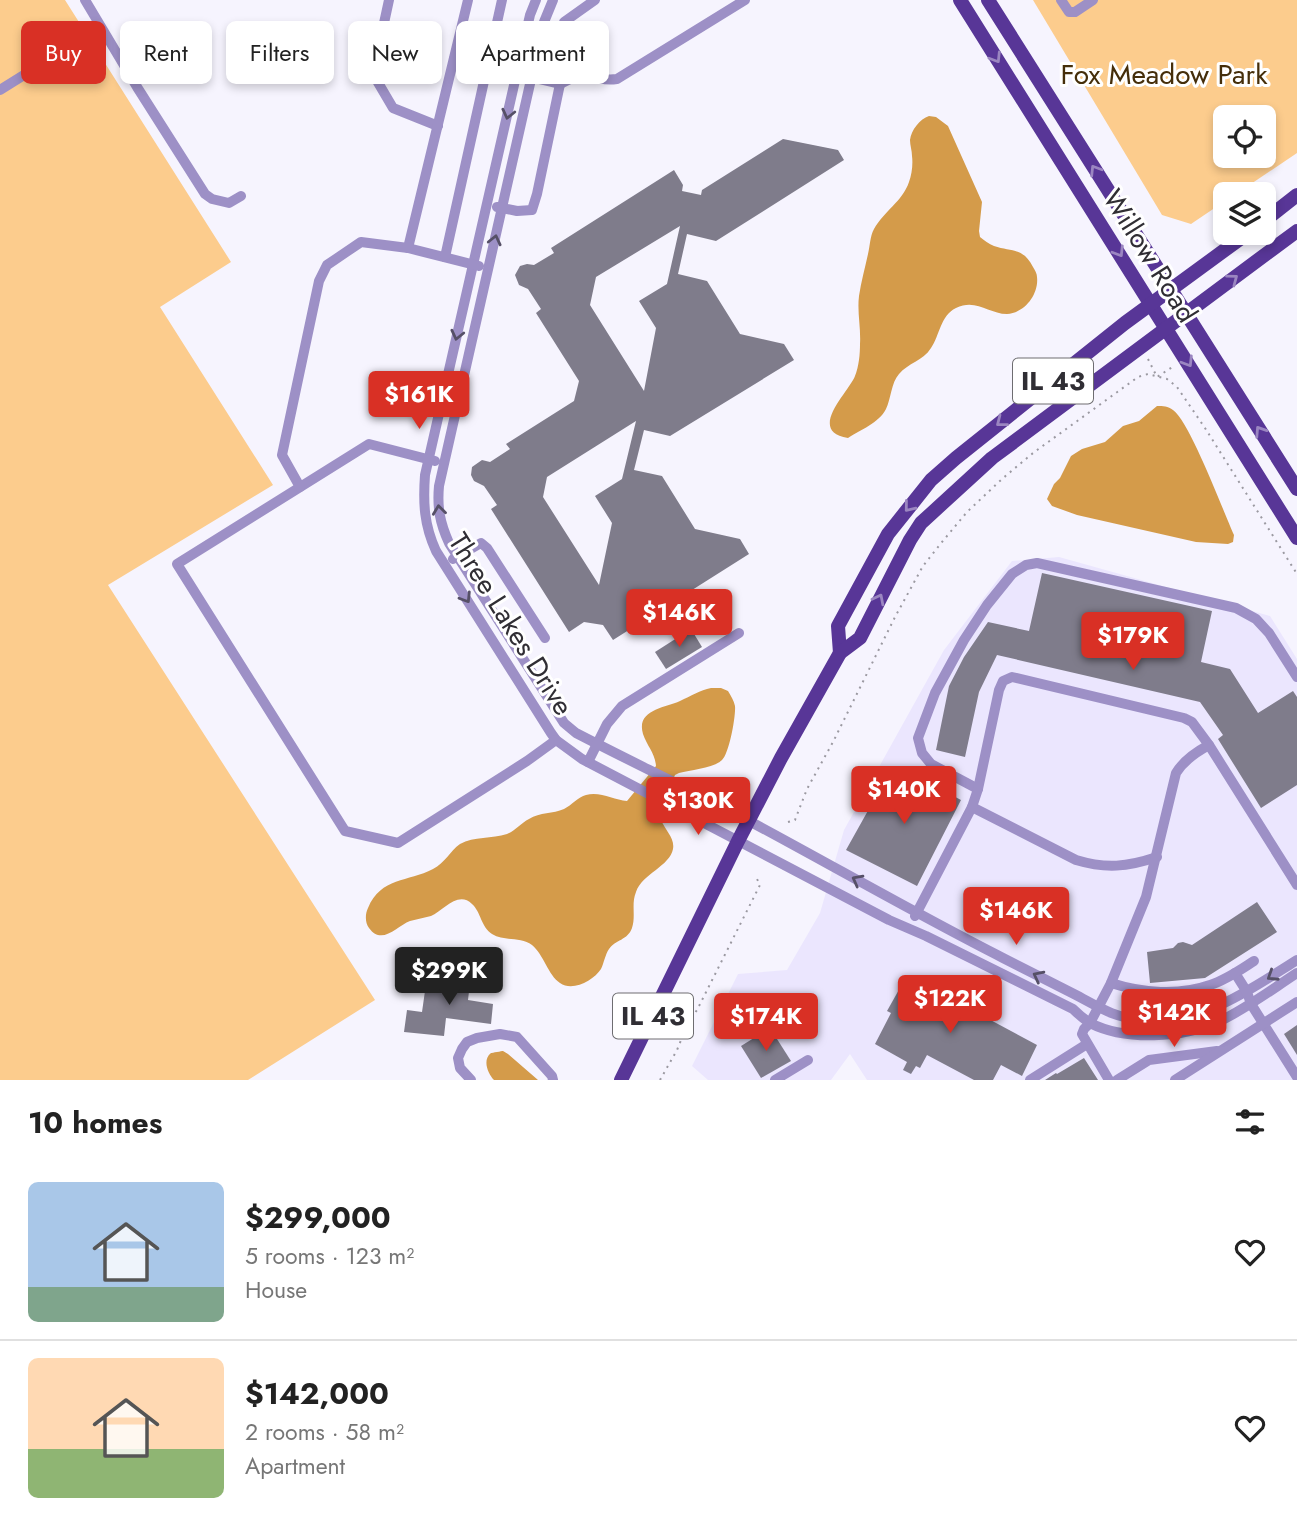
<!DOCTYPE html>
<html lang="en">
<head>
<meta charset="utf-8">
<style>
	body { margin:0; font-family:Jost,sans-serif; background:#f2f2f2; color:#222; height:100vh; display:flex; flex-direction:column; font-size:26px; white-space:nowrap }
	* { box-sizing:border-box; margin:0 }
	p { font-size:23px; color:#767676 }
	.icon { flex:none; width:38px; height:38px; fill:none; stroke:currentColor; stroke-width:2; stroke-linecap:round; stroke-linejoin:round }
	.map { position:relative; height:1080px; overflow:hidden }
	.side { display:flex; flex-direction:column; background:#fff; flex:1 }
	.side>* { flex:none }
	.guide { position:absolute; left:21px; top:21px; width:700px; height:63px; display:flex; gap:14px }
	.tools { position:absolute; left:1213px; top:105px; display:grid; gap:14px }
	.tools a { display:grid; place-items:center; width:63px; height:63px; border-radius:10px; background:#fff; box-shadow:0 4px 10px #0003; font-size:35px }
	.price { position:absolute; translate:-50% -60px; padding:0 16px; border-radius:7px; background:#d93025; color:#fff; font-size:23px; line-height:46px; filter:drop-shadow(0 2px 4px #0008) }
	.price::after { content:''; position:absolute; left:50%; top:42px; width:21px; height:16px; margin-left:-10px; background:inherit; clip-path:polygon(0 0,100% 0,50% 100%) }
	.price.current { background:#222; color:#fff }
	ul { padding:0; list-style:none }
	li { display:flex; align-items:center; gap:21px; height:175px; padding:0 28px }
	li+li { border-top:2px solid #e0e0e0 }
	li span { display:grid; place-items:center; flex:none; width:196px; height:140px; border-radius:10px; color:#555 }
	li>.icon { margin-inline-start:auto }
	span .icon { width:84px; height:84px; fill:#fffc; stroke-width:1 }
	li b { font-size:30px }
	h2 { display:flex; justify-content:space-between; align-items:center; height:84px; padding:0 28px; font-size:30px }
	.pill { padding:0 24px; border-radius:10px; background:#fff; box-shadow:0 4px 10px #0003; font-size:24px; line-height:63px }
	.pill.current { background:#d93025; color:#fff }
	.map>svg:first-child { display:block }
</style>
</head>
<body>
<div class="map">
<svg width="1297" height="1080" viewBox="0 0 1297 1080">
	<rect width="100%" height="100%" fill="#f6f4fe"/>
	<path fill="#ebe6fe" d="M1059,557L1270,616L1297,659V1080H867L850,1054L831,1080H708L692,1066L738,974L787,970L820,913L844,830L944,650L1012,561Z"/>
	<g fill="#fccc8d" fill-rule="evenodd">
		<path d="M0,0H65L231,262L160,307L273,485L108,585L375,1000L248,1080H0Z"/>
		<path d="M1033,0H1297V153L1236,194H1225V201L1191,224L1162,215ZM1225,117H1264V156H1225Z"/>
	</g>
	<g fill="#d49b4a">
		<path d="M929,116L936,117L948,126L982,202L979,231L980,237C984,240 989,244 994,246C1011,252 1023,247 1033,267C1035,270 1037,274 1037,277C1039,294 1025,313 1007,314C989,314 976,298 956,308C940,316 940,335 931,348C923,361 908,363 899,374C891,383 891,399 886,409C879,423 860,430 848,438C806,431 849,392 855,376C859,366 860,354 860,344C861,328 857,312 859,296C861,282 865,268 868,254C870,246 870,236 874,229C884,211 902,202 909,182C912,174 913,164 912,156C912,151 910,145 910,140C911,130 920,119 929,116Z"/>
		<path d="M1157,406C1163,406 1168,406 1173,410C1190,422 1223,511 1234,535L1233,542L1228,544L1196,542L1077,515L1052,506L1047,499L1054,484L1060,478L1071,456L1082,449L1105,442L1123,426L1139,421Z"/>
		<path d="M711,688H721L728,691C731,696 734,701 735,706C736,716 729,754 722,760C714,768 691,770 679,773L675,775C670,788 657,807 661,820C665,830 675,838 673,849C670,866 642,874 636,892C631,904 636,916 632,928C628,940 615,940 609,949C605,955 604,963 601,969C594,980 573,992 560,983C548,975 544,955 532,945C521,936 505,942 492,934C481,927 481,912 472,904C458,890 443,911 431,916C424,918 417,919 410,921C397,926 382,946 369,928C365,923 365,914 368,908C381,877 408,882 433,869C445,863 450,851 460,844C474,836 492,839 507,834C515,831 521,823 529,819C540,812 553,814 564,809C572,805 578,797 586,795C600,791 614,800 627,801L656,766C655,753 647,746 643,734C636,710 664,708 680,701C691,696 700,690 711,688Z"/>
		<path d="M503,1051L508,1054L538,1080H494C488,1074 482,1060 491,1053C492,1053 502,1051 503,1051Z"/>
	</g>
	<g fill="#7f7c8b" fill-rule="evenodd">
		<path d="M783,139L838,150L844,160L716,241L687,234L678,274L707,281L740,334L784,344L794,360L670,436L644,430L634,470L662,476L695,529L740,539L749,554L613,640L603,625L584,622L569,632L491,509L497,505L484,486L474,481L471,475L472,467L482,460L490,462L510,449L506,444L574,401L579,381L536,313L541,309L528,289L519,285L515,275L520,266L527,264L534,265L554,253L551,248L674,170L683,185L682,191L701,195L702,190ZM680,226L667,284L639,301L656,328L644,391L590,305L596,277ZM636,421L622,479L595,496L612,523L599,585L543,497L547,477Z"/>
		<path d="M1042,573L1212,611L1201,662L1230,669L1258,713L1293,691L1297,697V785L1261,808L1218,739L1223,735L1200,702L997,655L979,692L965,757L936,750L949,686L964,657L988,622L1029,631Z"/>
		<path d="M691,629L702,647L666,669L655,652Z"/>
		<path d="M906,771L961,800L917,886L846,850L889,773L899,779Z"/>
		<path d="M1257,902L1277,932L1205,978L1150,983L1147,952L1173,948L1178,943L1183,942L1192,945Z"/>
		<path d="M452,964L472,966L468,1000L493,1004L491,1024L446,1018L444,1036L404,1032L407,1010L422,1012L425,991L449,994Z"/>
		<path d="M915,975L916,980L1037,1045L1022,1076L1001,1065L993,1080H974L927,1055L920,1068L916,1066L911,1074L903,1070L907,1062L875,1044L891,1013L887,1011L905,979Z"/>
		<path d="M1297,1025V1055L1284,1034Z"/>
		<path d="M770,1028L791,1061L761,1078L741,1046Z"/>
		<path d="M1084,1058L1098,1080H1045L1056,1073L1057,1074Z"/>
	</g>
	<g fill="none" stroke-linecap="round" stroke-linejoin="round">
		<g stroke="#9b99a1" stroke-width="2" stroke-dasharray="2 5" stroke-linecap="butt">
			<path d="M1148,359L1157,377L1174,366"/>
			<path d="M788,822L795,820L807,789L833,742L895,617L923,566L942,542L967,512L1002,479L1033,453L1138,377L1148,374L1167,379L1177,387L1205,428L1297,574"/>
			<path d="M660,1080L677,1050L688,1023L697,1010L760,885L756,877"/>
		</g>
		<g stroke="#9d90c6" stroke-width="10">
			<path d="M85,0L137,87L205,194L212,199L229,203L241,196"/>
			<path d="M389,0L373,74L393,108L438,126"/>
			<path d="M536,0L530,15L425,475C423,503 424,525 436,551L551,733L556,740L582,759L889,920L926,936L1073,1009C1078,1014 1084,1019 1090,1023C1125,1041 1183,1038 1218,1022C1246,1009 1271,990 1297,973"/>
			<path d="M553,0L544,22L439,486C437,508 440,523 449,543L564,723L576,733C634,763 693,791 751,822C835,867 918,915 1003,958C1027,970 1050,982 1074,994C1099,1007 1112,1017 1142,1020C1202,1025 1249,990 1297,960"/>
			<path d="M595,0L564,22C565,34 570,44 576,54C587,72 595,82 617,79L745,0"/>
			<path d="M1061,0L1069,12H1075L1093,0"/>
			<path d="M454,59L560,84L586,71"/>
			<path d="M0,90L48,60"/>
			<path d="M497,207L517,211L532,210L537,194L560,84"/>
			<path d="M408,248L479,266"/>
			<path d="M445,257L502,0"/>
			<path d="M435,461L369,444L177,564L345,831L398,843L527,761L556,740"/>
			<path d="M300,487L282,455L319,281L327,265L361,242L408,248L468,0"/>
			<path d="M453,559L481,543L487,548L545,638"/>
			<path d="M588,762L607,724L622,706L739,633"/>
			<path d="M978,789L931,764L922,753L918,738L935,693L964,640L987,605L1012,574L1026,565L1037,563L1236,608L1256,619L1269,633L1297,677"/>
			<path d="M972,807L1076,860C1106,869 1127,867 1157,857"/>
			<path d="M915,916L972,807L978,789L999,690L1003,681L1012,677L1184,718L1192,722L1209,745L1297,885"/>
			<path d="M1235,973L1247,992L1251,1004L1297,1077"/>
			<path d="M1111,983C1142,993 1179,996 1210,985C1226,980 1240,970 1254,961"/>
			<path d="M471,1080L460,1068L458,1058L462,1049L467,1042L477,1038L500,1034L517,1037L552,1076L553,1080"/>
			<path d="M775,1080L808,1060"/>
			<path d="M1030,1080L1087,1044"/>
			<path d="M1109,1080L1082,1034L1084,1029L1090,1023L1111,983L1146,897L1176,773C1184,760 1196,752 1209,745"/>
			<path d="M1117,1080L1149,1060L1217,1051"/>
			<path d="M1175,1080L1297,1002"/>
		</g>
		<g stroke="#583697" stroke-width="14">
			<path d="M960,0L1297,538"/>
			<path d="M988,0L1297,489"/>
			<path d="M1264,221L1297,195"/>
			<path d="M840,653L838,626L888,534L931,480L956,458L1125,323L1248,233"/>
			<path d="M621,1080L738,841L781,758L840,653L860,638L910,540L921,523L992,458L1297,231"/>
		</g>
	</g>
	<defs><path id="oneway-chevron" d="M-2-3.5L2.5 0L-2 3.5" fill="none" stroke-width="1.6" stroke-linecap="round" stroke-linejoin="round" transform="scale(1.75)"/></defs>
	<g stroke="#9b86c1">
		<use href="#oneway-chevron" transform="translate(996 58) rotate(58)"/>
		<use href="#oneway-chevron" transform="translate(1095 170) rotate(-122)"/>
		<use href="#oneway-chevron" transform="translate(1119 252) rotate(58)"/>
		<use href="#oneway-chevron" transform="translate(1233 279) rotate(-37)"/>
		<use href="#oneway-chevron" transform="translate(1188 362) rotate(58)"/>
		<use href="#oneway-chevron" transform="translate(1001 422) rotate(142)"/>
		<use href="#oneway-chevron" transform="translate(1260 431) rotate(-123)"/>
		<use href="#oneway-chevron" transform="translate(909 507) rotate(129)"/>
		<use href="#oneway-chevron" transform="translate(879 599) rotate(-63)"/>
	</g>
	<g stroke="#565067">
		<use href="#oneway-chevron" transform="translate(508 114) rotate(103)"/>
		<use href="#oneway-chevron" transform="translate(495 240) rotate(-77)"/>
		<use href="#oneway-chevron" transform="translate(457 335) rotate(103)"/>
		<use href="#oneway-chevron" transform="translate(439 510) rotate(-97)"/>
		<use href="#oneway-chevron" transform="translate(466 598) rotate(58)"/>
		<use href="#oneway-chevron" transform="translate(857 880) rotate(-152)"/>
		<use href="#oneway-chevron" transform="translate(1038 976) rotate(-153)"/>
		<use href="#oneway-chevron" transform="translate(1272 976) rotate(147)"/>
	</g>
	<g text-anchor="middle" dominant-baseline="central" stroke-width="6" stroke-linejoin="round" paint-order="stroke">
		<g fill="#fff" stroke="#6e6d71" stroke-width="2">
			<rect x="1013" y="358.5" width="80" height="45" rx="5"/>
			<rect x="613" y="993.5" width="80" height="45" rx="5"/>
		</g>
		<g font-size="26" font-weight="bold" fill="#302e34">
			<text x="1053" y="381">IL 43</text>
			<text x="653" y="1016">IL 43</text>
		</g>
		<g font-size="28" fill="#452e0a" stroke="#fff">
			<text x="1164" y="74">Fox Meadow Park</text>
		</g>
		<g font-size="28" fill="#302e34" stroke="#fff">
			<text transform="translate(1150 256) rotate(58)">Willow Road</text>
			<text transform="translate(511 624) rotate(58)">Three Lakes Drive</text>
		</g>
	</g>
</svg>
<div class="tools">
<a><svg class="icon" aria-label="locate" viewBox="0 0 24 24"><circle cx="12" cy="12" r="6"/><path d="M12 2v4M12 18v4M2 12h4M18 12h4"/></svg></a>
<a><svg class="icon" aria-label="layers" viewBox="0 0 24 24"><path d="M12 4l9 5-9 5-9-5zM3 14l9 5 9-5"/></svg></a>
</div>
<b class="price" style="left:419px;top:431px">$161K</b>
<b class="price" style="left:679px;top:649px">$146K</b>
<b class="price" style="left:1133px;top:672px">$179K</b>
<b class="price" style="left:904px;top:826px">$140K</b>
<b class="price" style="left:698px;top:837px">$130K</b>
<b class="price" style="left:1016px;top:947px">$146K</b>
<b class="price current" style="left:449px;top:1007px">$299K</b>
<b class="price" style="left:950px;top:1035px">$122K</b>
<b class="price" style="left:1174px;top:1049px">$142K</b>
<b class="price" style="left:766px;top:1053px">$174K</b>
<div class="guide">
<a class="pill current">Buy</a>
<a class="pill">Rent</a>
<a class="pill">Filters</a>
<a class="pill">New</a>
<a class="pill">Apartment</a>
</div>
</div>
<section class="side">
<h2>10 homes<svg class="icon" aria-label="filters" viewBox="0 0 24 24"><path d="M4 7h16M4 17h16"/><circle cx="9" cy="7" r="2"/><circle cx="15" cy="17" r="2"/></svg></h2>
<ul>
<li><span style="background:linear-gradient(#a9c7e8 75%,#7fa58c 0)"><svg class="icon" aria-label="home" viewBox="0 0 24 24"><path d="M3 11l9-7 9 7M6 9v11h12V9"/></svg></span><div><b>$299,000</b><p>5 rooms · 123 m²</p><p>House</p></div><svg class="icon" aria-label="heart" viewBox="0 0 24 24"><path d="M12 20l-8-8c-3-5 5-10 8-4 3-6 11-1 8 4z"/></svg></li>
<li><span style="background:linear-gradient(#ffd9b3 65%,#8fb573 0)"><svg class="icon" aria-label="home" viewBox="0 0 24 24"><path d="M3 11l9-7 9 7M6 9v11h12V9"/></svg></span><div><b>$142,000</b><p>2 rooms · 58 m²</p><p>Apartment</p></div><svg class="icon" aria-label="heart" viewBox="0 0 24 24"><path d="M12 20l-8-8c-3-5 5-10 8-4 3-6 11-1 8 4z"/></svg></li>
</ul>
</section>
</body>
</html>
